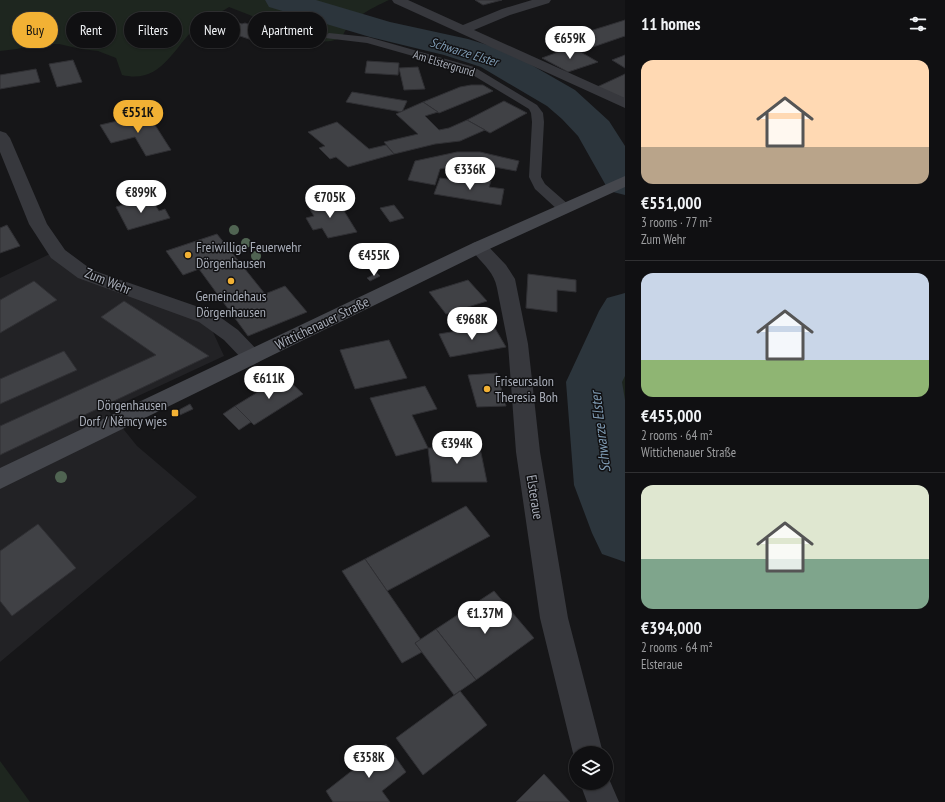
<!DOCTYPE html>
<html lang="en">
<head>
<meta charset="utf-8">
<style>
	body { margin:0; font-family:"PT Sans Narrow",sans-serif; background:#1e1e20; color:#f1f3f6; height:100vh; display:flex; flex-direction:column; font-size:15px; white-space:nowrap }
	* { box-sizing:border-box; margin:0 }
	p { font-size:13px; color:#9c9d9f }
	.icon { flex:none; width:22px; height:22px; fill:none; stroke:currentColor; stroke-width:2; stroke-linecap:round; stroke-linejoin:round }
	.map { position:relative; flex:1; overflow:hidden }
	.drawer { display:flex; flex-direction:column; background:#101012; width:320px }
	.drawer>* { flex:none }
	.guide { position:absolute; left:12px; top:12px; width:380px; height:36px; display:flex; gap:8px }
	.fabs { position:absolute; left:569px; top:746px; display:grid; gap:8px }
	.fabs a { display:grid; place-items:center; width:44px; height:44px; border-radius:50%; background:#101012; box-shadow:0 1px 3px #0004,0 0 0 1px #303032; font-size:20px }
	.price { position:absolute; translate:-50% -34px; padding:0 9px; border-radius:14px; background:#fff; color:#222; font-size:13px; line-height:26px; filter:drop-shadow(0 1px 2px #0008) }
	.price::after { content:''; position:absolute; left:50%; top:24px; width:12px; height:9px; margin-left:-6px; background:inherit; clip-path:polygon(0 0,100% 0,50% 100%) }
	.price.active { background:#f2b134; color:#111 }
	ul { padding:0; list-style:none }
	li { display:grid; align-content:center; gap:8px; height:212px; padding:0 16px }
	li+li { border-top:1px solid #303032 }
	li span { display:grid; place-items:center; height:124px; border-radius:12px; color:#555 }
	li>.icon { margin-inline-start:auto }
	span .icon { width:72px; height:72px; fill:#fffc; stroke-width:1 }
	li b { font-size:17px }
	h2 { display:flex; justify-content:space-between; align-items:center; height:48px; padding:0 16px; font-size:17px }
	.tag { padding:0 14px; border-radius:18px; background:#101012; box-shadow:0 1px 3px #0004,0 0 0 1px #303032; font-size:14px; line-height:36px }
	.tag.active { background:#f2b134; color:#111 }
	main { display:flex; flex:1; min-height:0 }
	.map>svg:first-child { display:block }
</style>
</head>
<body>
<main>
<div class="map">
<svg width="625" height="802" viewBox="0 0 625 802">
	<rect width="100%" height="100%" fill="#161618"/>
	<path fill="#222225" d="M56,251L85,274L206,317L224,356L108,410L137,446L197,497L0,662V278Z"/>
	<g fill="#1e261f">
		<path d="M0,0H389C372,8 348,19 342,38L331,41L319,42L229,7C219,14 204,20 195,28C172,50 161,84 122,75L116,58L98,51L81,49L59,44H39L17,49L0,51Z"/>
		<path d="M625,311V533L606,485L594,382Z"/>
		<path d="M0,761L30,802H0Z"/>
	</g>
	<g fill="none" stroke-linecap="round" stroke-linejoin="round">
		<g fill="#2c353c" fill-rule="evenodd">
			<path d="M265,0H316L390,22L468,39L507,51L575,90L609,121L625,146V195L609,191L578,136L562,119L547,106L481,67L444,55L370,37L269,7Z"/>
			<path d="M625,293V376L622,382L625,400V562L602,554L592,533L574,485L566,382L599,311L607,298Z"/>
		</g>
	</g>
	<g fill="#404145" stroke="#303034">
		<path d="M475,0H502L483,5Z"/>
		<path d="M230,20L242,24L245,23L271,32L267,34L275,37L268,41L260,38L255,41L231,33L227,35L214,31L219,28L217,27Z"/>
		<path d="M625,20V36L593,47L574,36Z"/>
		<path d="M572,47L598,62L568,72L542,58Z"/>
		<path d="M625,55V68L612,60Z"/>
		<path d="M73,60L82,82L57,87L49,64Z"/>
		<path d="M367,61L399,63L398,75L365,73Z"/>
		<path d="M418,67L425,89L404,90L399,68Z"/>
		<path d="M36,69L40,82L0,89V75Z"/>
		<path d="M625,74V99L597,87Z"/>
		<path d="M471,85H483L493,91L439,113L423,102L460,87Z"/>
		<path d="M352,92L407,101L402,112L346,102Z"/>
		<path d="M504,101L527,113L490,133L467,120Z"/>
		<path d="M423,102L438,112L425,116L439,130L449,128L467,120L485,130L460,141L435,144L394,154L384,142L418,134L396,114Z"/>
		<path d="M148,114L171,150L146,156L135,137L111,143L100,125Z"/>
		<path d="M337,122L369,149L386,145L394,154L348,167L336,157L330,159L319,148L325,146L308,132Z"/>
		<path d="M457,152H480L519,161L516,171L473,163L440,169L435,185L408,180L415,161Z"/>
		<path d="M440,178L469,182L470,178L491,181L489,187L504,189L501,205L434,194Z"/>
		<path d="M150,197L159,211L165,209L170,218L128,230L116,207Z"/>
		<path d="M336,198L357,232L328,238L322,228L313,230L306,218L314,216L307,205Z"/>
		<path d="M394,205L404,218L390,222L380,208Z"/>
		<path d="M7,225L20,246L0,253V228Z"/>
		<path d="M217,234L265,294L285,286L307,312L248,336L199,269L183,275L166,251Z"/>
		<path d="M377,273L380,276L370,281L367,278Z"/>
		<path d="M528,274L576,280V292L557,290V312L526,308Z"/>
		<path d="M468,280L487,301L446,314L429,292Z"/>
		<path d="M34,281L57,300L0,333V300Z"/>
		<path d="M124,301L209,356L0,455V426L156,355L101,317Z"/>
		<path d="M493,325L506,347L450,357L439,334Z"/>
		<path d="M389,340L407,378L355,389L340,350Z"/>
		<path d="M64,351L77,370L0,404V379Z"/>
		<path d="M497,373L506,406L477,407L468,375Z"/>
		<path d="M284,376L303,394L254,425L235,406Z"/>
		<path d="M425,386L437,409L412,415L428,448L396,456L370,398Z"/>
		<path d="M190,404L193,409L180,415L177,411Z"/>
		<path d="M235,406L251,422L239,430L223,414Z"/>
		<path d="M428,448H480L487,482H432Z"/>
		<path d="M466,506L490,536L387,591L365,559Z"/>
		<path d="M38,524L76,568L12,616L0,601V551Z"/>
		<path d="M365,559L421,640L415,643L422,652L402,663L342,571Z"/>
		<path d="M494,591L534,638L476,680L436,629Z"/>
		<path d="M436,629L476,680L454,695L415,643Z"/>
		<path d="M460,691L487,725L423,775L396,738Z"/>
		<path d="M386,744L406,772L382,791L390,802H333L326,791Z"/>
		<path d="M544,774L570,802H516Z"/>
	</g>
	<g fill="none" stroke-linecap="round" stroke-linejoin="round">
		<path fill="#37383d" fill-rule="evenodd" d="M329,33L368,37L474,67L537,105L543,113L544,122L541,177L545,184L569,205L571,208L569,211H559L535,189L529,177L532,122L531,113L529,109L466,71L367,43L325,38L324,36Z"/>
		<g fill="#37383d" fill-rule="evenodd">
			<path d="M392,0H408L463,25L502,9L532,0H551L549,3L510,15L474,30L625,98V108L394,3Z"/>
			<path d="M0,131L6,133L10,138L47,224L65,250L92,270L213,312L238,330L259,352L262,357L259,362L252,365L245,362L224,340L199,322L78,278L51,258L29,224L0,152Z"/>
			<path d="M479,241L485,243L506,265L515,279L528,344L540,452L568,618L603,753H576V761L573,753L540,618L516,452L508,344L497,288C494,270 479,262 470,247L473,243Z"/>
			<path d="M606,772L619,802H587L580,783H606Z"/>
		</g>
		<path fill="#45474d" fill-rule="evenodd" d="M625,176V187L485,251L0,489V468L473,243Z"/>
	</g>
	<g fill="#506452">
		<circle cx="234" cy="230" r="5"/>
		<circle cx="246" cy="243" r="5"/>
		<circle cx="256" cy="256" r="5"/>
		<circle cx="61" cy="477" r="6"/>
	</g>
	<g fill="#f2b134" stroke="#111113" stroke-width="1.5">
		<circle cx="188" cy="255" r="4"/>
		<circle cx="231" cy="281" r="4"/>
		<circle cx="487" cy="389" r="4"/>
		<rect x="171" y="409" width="8" height="8" rx="2"/>
	</g>
	<g text-anchor="middle" dominant-baseline="central" stroke-width="3" stroke-linejoin="round" paint-order="stroke">
		<g font-size="12" fill="#a8adb8" stroke="#111113">
			<text transform="translate(444 63) rotate(17)">Am Elstergrund</text>
		</g>
		<g font-size="13" font-style="italic" fill="#7f9bb3" stroke="#111113">
			<text transform="translate(464 52) rotate(17)">Schwarze Elster</text>
		</g>
		<g font-size="14" fill="#a8adb8" stroke="#111113" text-anchor="start">
			<text x="196" y="247">Freiwillige Feuerwehr<tspan x="196" dy="16">Dörgenhausen</tspan></text>
			<text x="231" y="296" text-anchor="middle">Gemeindehaus<tspan x="231" dy="16">Dörgenhausen</tspan></text>
			<text x="495" y="381">Friseursalon<tspan x="495" dy="16">Theresia Boh</tspan></text>
			<text x="167" y="405" text-anchor="end">Dörgenhausen<tspan x="167" dy="16">Dorf / Němcy wjes</tspan></text>
		</g>
		<g font-size="14" fill="#a8adb8" stroke="#111113">
			<text transform="translate(108 281) rotate(22)">Zum Wehr</text>
			<text transform="translate(322 323) rotate(-26)">Wittichenauer Straße</text>
			<text transform="translate(535 497) rotate(81)">Elsteraue</text>
		</g>
		<g font-size="15" font-style="italic" fill="#7f9bb3" stroke="#111113">
			<text transform="translate(600 432) rotate(-97)">Schwarze Elster</text>
		</g>
	</g>
</svg>
<div class="fabs">
<a><svg class="icon" aria-label="layers" viewBox="0 0 24 24"><path d="M12 4l9 5-9 5-9-5zM3 14l9 5 9-5"/></svg></a>
</div>
<b class="price" style="left:570px;top:60px">€659K</b>
<b class="price active" style="left:138px;top:134px">€551K</b>
<b class="price" style="left:470px;top:191px">€336K</b>
<b class="price" style="left:141px;top:214px">€899K</b>
<b class="price" style="left:330px;top:219px">€705K</b>
<b class="price" style="left:374px;top:277px">€455K</b>
<b class="price" style="left:472px;top:341px">€968K</b>
<b class="price" style="left:269px;top:400px">€611K</b>
<b class="price" style="left:457px;top:465px">€394K</b>
<b class="price" style="left:485px;top:635px">€1.37M</b>
<b class="price" style="left:369px;top:779px">€358K</b>
<div class="guide">
<a class="tag active">Buy</a>
<a class="tag">Rent</a>
<a class="tag">Filters</a>
<a class="tag">New</a>
<a class="tag">Apartment</a>
</div>
</div>
<section class="drawer">
<h2>11 homes<svg class="icon" aria-label="filters" viewBox="0 0 24 24"><path d="M4 7h16M4 17h16"/><circle cx="9" cy="7" r="2"/><circle cx="15" cy="17" r="2"/></svg></h2>
<ul>
<li><span style="background:linear-gradient(#ffd9b3 70%,#b9a48a 0)"><svg class="icon" aria-label="home" viewBox="0 0 24 24"><path d="M3 11l9-7 9 7M6 9v11h12V9"/></svg></span><div><b>€551,000</b><p>3 rooms · 77 m²</p><p>Zum Wehr</p></div></li>
<li><span style="background:linear-gradient(#c9d6e8 70%,#8fb573 0)"><svg class="icon" aria-label="home" viewBox="0 0 24 24"><path d="M3 11l9-7 9 7M6 9v11h12V9"/></svg></span><div><b>€455,000</b><p>2 rooms · 64 m²</p><p>Wittichenauer Straße</p></div></li>
<li><span style="background:linear-gradient(#dfe7d0 60%,#7fa58c 0)"><svg class="icon" aria-label="home" viewBox="0 0 24 24"><path d="M3 11l9-7 9 7M6 9v11h12V9"/></svg></span><div><b>€394,000</b><p>2 rooms · 64 m²</p><p>Elsteraue</p></div></li>
</ul>
</section>
</main>
</body>
</html>
